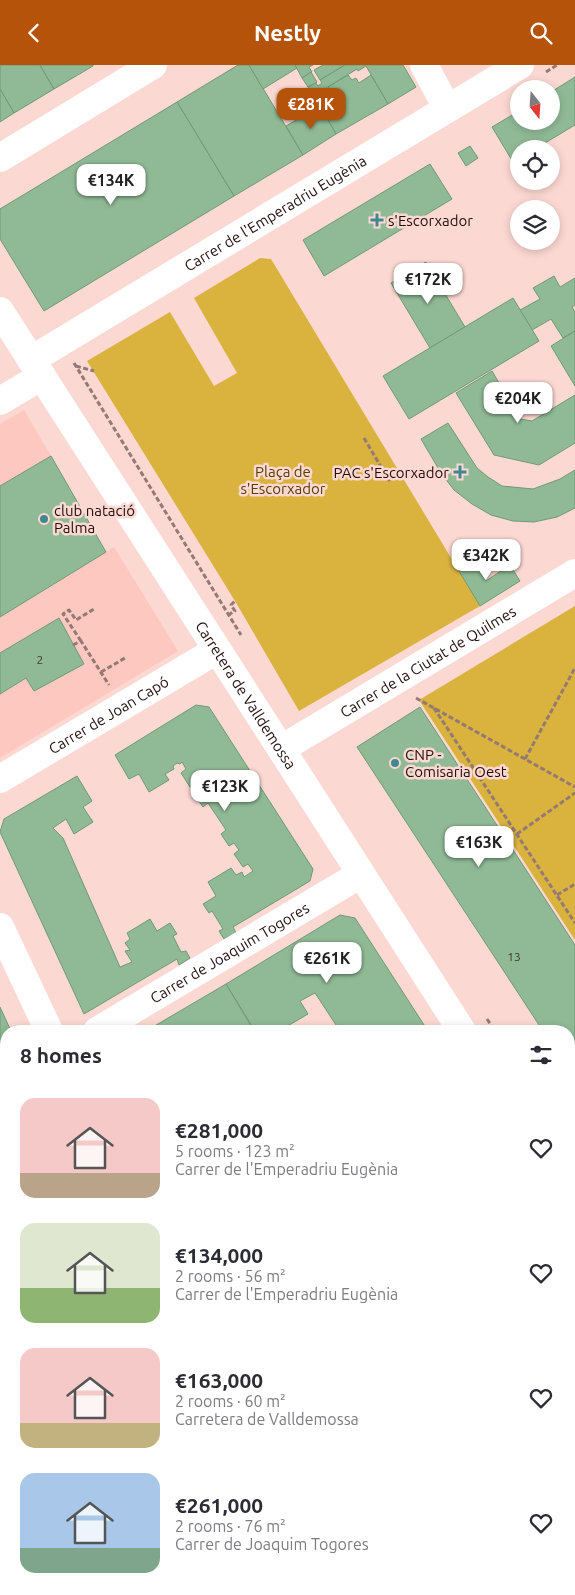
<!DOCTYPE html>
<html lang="en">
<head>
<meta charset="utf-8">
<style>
	body { margin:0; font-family:Ubuntu,sans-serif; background:#f7f7f7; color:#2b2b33; height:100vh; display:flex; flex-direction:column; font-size:19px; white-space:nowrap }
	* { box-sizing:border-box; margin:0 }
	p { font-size:16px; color:#7c7c81 }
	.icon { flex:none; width:28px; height:28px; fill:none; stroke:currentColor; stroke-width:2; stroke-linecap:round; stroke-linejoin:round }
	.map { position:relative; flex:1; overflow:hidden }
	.sheet { position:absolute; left:0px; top:960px; width:575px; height:570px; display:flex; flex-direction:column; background:#fff; border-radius:20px 20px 0 0; box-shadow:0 2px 8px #0003 }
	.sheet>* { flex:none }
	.needle { width:32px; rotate:163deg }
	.tools { position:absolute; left:510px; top:15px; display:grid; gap:10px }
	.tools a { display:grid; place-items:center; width:50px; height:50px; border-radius:50%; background:#fff; box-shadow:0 2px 8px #0003; font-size:25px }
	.price { position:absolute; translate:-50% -42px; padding:0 11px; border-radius:10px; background:#fff; color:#222; font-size:16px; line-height:32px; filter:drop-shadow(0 1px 2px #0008) }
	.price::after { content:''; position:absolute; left:50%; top:30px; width:15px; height:11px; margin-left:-8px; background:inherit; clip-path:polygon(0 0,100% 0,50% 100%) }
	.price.on { background:#b45309; color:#fff }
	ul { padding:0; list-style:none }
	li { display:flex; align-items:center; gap:15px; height:125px; padding:0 20px }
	li span { display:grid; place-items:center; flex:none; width:140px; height:100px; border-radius:15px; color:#555 }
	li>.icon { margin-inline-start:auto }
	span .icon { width:60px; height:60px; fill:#fffc; stroke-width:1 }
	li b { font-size:21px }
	h2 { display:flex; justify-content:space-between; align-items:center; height:60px; padding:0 20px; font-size:21px }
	header { display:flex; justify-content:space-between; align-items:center; height:65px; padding:0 20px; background:#b45309; color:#fff; font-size:22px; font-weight:700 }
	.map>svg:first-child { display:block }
</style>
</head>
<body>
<header><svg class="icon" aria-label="back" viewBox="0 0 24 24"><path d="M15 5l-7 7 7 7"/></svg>Nestly<svg class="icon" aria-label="search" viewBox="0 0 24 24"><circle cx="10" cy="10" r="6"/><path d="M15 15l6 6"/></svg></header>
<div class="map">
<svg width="575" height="1530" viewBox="0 0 575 1530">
	<rect width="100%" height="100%" fill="#fcd8d2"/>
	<g fill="#fdc8bf">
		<path d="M24,345L51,391L0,421V359Z"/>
		<path d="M114,482L178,586L0,693V552Z"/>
		<path d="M106,1524H368L357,1530H108Z"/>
	</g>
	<g fill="#dab23e">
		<path d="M260,193L271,194L480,541L299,646L235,536L87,296L170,247L214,321L237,308L194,233Z"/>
		<path d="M575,541V875L419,635Z"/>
		<path d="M204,1524H300L303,1530H192Z"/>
	</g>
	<g fill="#90ba96" stroke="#709976">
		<path d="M0,0H40L54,24L14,48L0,24Z"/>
		<path d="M40,0H93V1L54,24Z"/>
		<path d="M238,0H249L303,90L234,131L177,37Z"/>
		<path d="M249,0H295L297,3L263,24Z"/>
		<path d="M295,0H313L309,2L312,7L302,13Z"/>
		<path d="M323,0H345L320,15L314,5Z"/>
		<path d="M345,0H403L416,22L388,39L366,1L358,6L357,4L313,31L308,22L316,18L318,21L322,18L320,15Z"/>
		<path d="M311,7L317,17L308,22L302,13Z"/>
		<path d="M348,10L352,15L356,13L359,18L371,10L388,39L336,69L320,41L329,36L326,31L332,27L328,22Z"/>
		<path d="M575,12V60L535,84H519V94L513,97L492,62L519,46V56H551V27Z"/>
		<path d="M0,24L14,48L0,57Z"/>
		<path d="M177,37L234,131L44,246L0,174V144Z"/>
		<path d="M320,41L336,69L303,90L286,61Z"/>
		<path d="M470,81L478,93L466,101L458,88Z"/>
		<path d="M430,99L452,134L324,211L303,175Z"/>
		<path d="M426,197L465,262L430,283L391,218Z"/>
		<path d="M554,211L560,222L575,213V240L572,242L575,247V266L563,273L551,254L532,265L520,245L540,234L533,223Z"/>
		<path d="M513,233L539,276L409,354L383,311Z"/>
		<path d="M575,266V321L551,281Z"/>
		<path d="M492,306L520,354L532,356L575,330V378L539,400L494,390L456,328Z"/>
		<path d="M448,358L477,403L488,412L502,421L533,424L560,414L575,405V443L557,452L534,457L513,456L491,450L472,439L454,425L441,408L421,374Z"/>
		<path d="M51,391L106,487L0,552V421Z"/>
		<path d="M471,492L486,516L510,500L520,516L480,541L456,501Z"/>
		<path d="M59,553L84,599L34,626L26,613L0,629V588Z"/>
		<path d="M196,640L209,642L313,804L310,816L233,862L236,868L224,874L219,866L223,864L212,846L209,848L203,839L216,831L208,817L231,803L236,810L242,807L244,812L253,806L248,799L243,802L234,789L239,785L234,778L229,781L221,769L226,765L208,738L203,742L194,729L200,725L195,718L190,722L181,708L186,704L182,697L180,699L177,698L173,701L174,704L165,709L169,715L149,727L139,709L129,714L115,690Z"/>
		<path d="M420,642L575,880V1000L569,998V966H543L357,682Z"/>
		<path d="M77,711L92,736L83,742L93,757L74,769L66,754L53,763L63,773L120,902L132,897L125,886L130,885L125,878L130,874L127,868L150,854L157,866L170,858L177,869L173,871L181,887L186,886L190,893L179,900L177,894L84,949L0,767L4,754Z"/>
		<path d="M340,850L355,853L428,966H340L315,928L300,936L308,949L279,966H255L226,919Z"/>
		<path d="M226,919L254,966H146Z"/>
		<path d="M0,942L11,966H6V1000L0,1004Z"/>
		<path d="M6,1062V1107L0,1110V1066Z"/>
		<path d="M569,1178L575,1188V1266L569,1257Z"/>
		<path d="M575,1367V1413L569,1416V1371Z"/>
		<path d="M6,1404V1471L0,1449V1408Z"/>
		<path d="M575,1521V1530H559Z"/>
		<path d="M21,1524H60L62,1530H23Z"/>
		<path d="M113,1524H148L137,1530H115Z"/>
		<path d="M148,1524H174L177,1530H137Z"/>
		<path d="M174,1524H193L181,1530H177Z"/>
	</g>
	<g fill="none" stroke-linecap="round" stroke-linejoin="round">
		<g stroke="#947974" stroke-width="3" stroke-dasharray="5 2.5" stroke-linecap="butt">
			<path d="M546,7L557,0"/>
			<path d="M74,298L241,570"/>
			<path d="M76,301L94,306"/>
			<path d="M364,373L390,417"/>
			<path d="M228,550L235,546L231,540L235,536"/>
			<path d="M81,576L63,549L69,545L76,555L94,544"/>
			<path d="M73,580L81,576L109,620"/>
			<path d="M101,607L125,593"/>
			<path d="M416,633L575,722"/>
			<path d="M434,643L575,858"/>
			<path d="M525,694L575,603"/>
			<path d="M517,769L575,728"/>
			<path d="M557,830L575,819"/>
			<path d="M487,954L495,966"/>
			<path d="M569,1081L575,1090"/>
			<path d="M569,1430L575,1426"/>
			<path d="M386,1530L397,1524"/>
		</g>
		<g stroke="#fff" stroke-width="28">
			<path d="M424,0L447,43"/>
			<path d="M0,93L153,0"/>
			<path id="s1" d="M31,295L520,0"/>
			<path d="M0,336L42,311"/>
			<path id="s2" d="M281,684L575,508"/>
			<path id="s3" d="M0,714L217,585"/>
			<path d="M0,862L49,966"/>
			<path id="s4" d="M97,966L361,809"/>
			<path d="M0,1024L6,1020"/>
			<path d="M569,1043L575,1040"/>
			<path d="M0,1359L6,1356"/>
			<path d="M569,1467L575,1464"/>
			<path d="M79,1524L81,1530"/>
			<path d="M490,1524L493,1530"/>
			<path d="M450,1530L462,1524"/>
		</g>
		<g stroke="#fff" stroke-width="28">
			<path id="s5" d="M0,246L462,966"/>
			<path d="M569,1134L575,1143"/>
		</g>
	</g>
	<g fill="#418792" stroke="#fcd8d2" stroke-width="2">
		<path d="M374.5 147.5h5v5h5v5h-5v5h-5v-5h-5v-5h5z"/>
		<path d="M457.5 399.5h5v5h5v5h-5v5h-5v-5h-5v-5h5z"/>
		<circle cx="44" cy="454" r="5"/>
		<circle cx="395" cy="698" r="5"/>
	</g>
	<g text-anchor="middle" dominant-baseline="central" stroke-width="5" stroke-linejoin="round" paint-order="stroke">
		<g font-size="12" fill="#3d392e">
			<text x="40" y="594">2</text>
			<text x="514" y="891">13</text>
		</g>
		<g font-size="15" fill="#210e0b" stroke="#fcd8d2">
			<text stroke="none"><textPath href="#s1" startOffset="285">Carrer de l'Emperadriu Eugènia</textPath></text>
			<text stroke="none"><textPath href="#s2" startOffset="171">Carrer de la Ciutat de Quilmes</textPath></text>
			<text stroke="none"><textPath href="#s5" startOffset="456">Carretera de Valldemossa</textPath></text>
			<text stroke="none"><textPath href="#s3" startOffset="126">Carrer de Joan Capó</textPath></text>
			<text stroke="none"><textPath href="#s4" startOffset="154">Carrer de Joaquim Togores</textPath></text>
		</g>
		<g font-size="15" fill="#210e0b" stroke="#fcd8d2" text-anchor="start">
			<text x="388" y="155">s'Escorxador</text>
			<text x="449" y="407" text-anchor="end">PAC s'Escorxador</text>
			<text x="54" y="445">club natació<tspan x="54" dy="17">Palma</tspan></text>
			<text x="405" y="689">CNP -<tspan x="405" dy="17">Comisaria Oest</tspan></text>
		</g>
		<g font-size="15" fill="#524004" stroke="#fcd8d2">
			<text x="283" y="406">Plaça de<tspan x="283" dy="17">s'Escorxador</tspan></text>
		</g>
	</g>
</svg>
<div class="tools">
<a><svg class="needle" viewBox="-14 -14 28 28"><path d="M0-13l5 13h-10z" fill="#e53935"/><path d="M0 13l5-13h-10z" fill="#7c7c81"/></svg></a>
<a><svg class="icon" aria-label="locate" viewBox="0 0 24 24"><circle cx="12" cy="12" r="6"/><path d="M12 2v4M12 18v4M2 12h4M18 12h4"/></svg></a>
<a><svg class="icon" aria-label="layers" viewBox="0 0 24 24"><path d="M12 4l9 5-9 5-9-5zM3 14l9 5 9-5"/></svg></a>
</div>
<b class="price on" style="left:311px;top:65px">€281K</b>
<b class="price" style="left:111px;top:141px">€134K</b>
<b class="price" style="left:428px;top:240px">€172K</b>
<b class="price" style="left:518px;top:359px">€204K</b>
<b class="price" style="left:486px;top:516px">€342K</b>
<b class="price" style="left:225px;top:747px">€123K</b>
<b class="price" style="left:479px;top:803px">€163K</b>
<b class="price" style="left:327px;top:919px">€261K</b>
<section class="sheet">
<h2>8 homes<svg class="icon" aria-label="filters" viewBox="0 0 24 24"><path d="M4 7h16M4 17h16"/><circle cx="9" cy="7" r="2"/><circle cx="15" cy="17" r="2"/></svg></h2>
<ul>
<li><span style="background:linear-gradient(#f6c9c9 75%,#b9a48a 0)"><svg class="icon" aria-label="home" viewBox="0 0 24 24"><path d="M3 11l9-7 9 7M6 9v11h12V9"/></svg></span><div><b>€281,000</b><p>5 rooms · 123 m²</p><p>Carrer de l'Emperadriu Eugènia</p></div><svg class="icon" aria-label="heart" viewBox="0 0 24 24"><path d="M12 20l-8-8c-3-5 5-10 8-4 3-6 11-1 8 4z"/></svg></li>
<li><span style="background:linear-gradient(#dfe7d0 65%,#8fb573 0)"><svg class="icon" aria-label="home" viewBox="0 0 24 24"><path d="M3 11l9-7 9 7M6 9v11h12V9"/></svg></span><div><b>€134,000</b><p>2 rooms · 56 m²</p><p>Carrer de l'Emperadriu Eugènia</p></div><svg class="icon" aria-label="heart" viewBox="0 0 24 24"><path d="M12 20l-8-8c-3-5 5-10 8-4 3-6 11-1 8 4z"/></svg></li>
<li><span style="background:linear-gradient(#f6c9c9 75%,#c2b280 0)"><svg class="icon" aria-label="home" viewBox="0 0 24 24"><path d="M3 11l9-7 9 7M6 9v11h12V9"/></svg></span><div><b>€163,000</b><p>2 rooms · 60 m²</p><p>Carretera de Valldemossa</p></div><svg class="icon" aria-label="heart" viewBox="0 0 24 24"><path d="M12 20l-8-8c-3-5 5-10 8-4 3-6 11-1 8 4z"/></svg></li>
<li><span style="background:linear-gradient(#a9c7e8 75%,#7fa58c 0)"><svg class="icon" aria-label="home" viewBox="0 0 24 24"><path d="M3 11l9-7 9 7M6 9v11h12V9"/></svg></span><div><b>€261,000</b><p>2 rooms · 76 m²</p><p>Carrer de Joaquim Togores</p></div><svg class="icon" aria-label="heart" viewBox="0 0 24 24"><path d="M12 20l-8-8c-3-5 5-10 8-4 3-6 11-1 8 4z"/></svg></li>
</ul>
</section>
</div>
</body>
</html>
